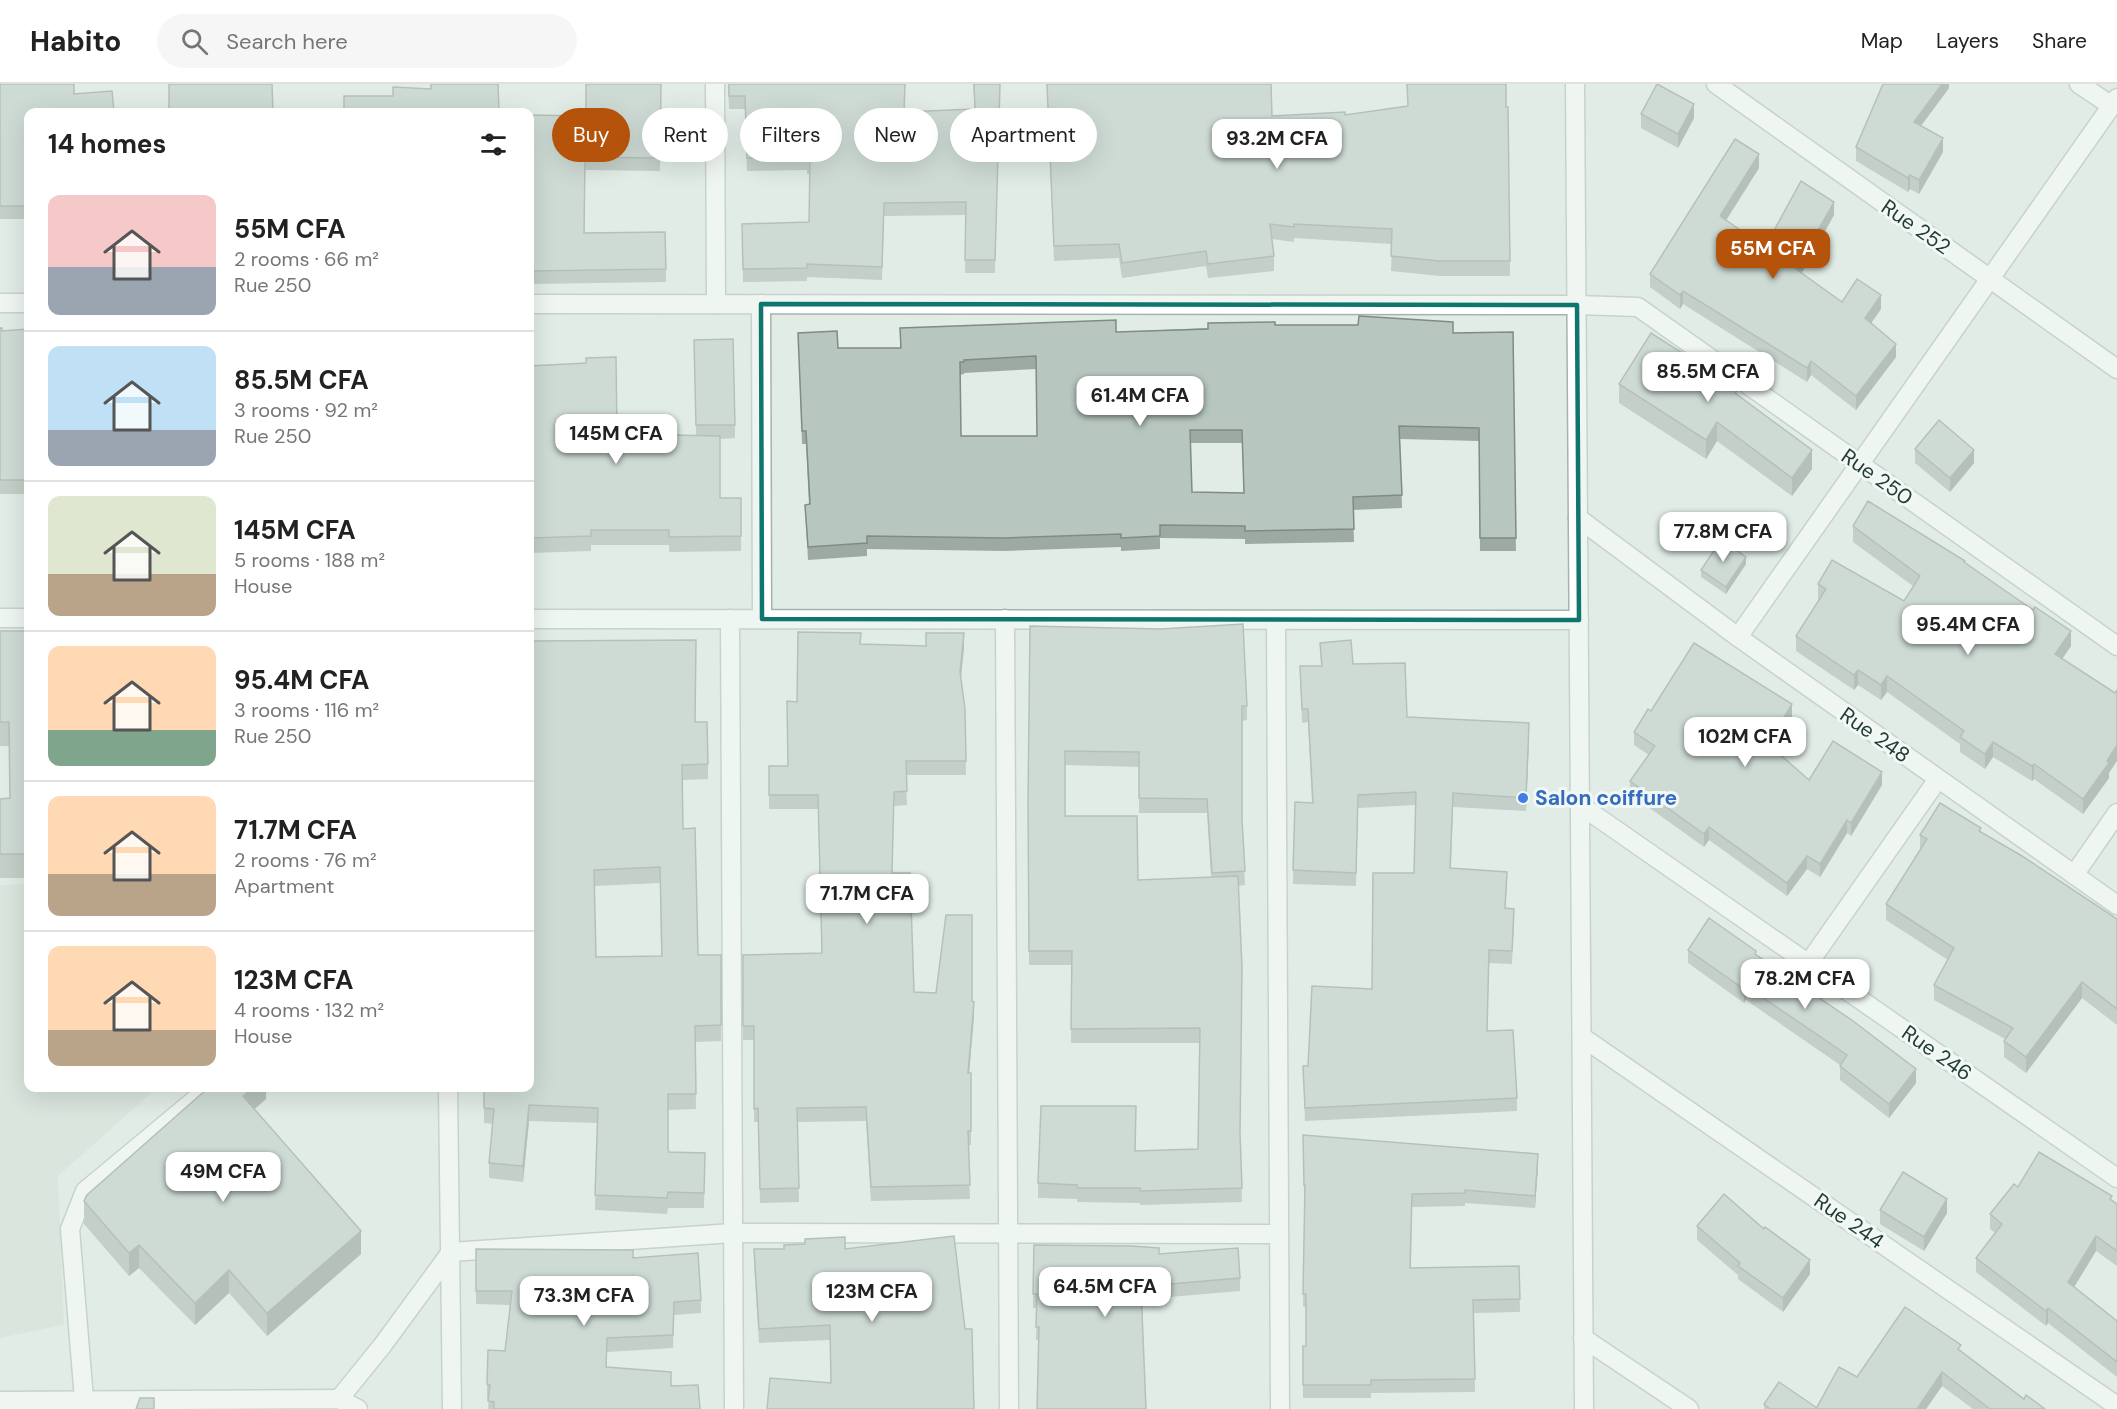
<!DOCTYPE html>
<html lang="en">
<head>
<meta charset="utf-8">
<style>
	body { margin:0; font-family:"DM Sans",sans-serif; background:#f6f6f6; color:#222; height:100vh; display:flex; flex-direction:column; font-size:22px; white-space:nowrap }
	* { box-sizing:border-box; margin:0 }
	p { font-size:20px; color:#767676 }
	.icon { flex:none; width:33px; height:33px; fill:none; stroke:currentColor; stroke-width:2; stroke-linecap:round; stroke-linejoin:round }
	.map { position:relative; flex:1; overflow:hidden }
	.details { position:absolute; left:24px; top:24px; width:510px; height:984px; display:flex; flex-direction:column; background:#fff; border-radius:12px; box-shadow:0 6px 24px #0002 }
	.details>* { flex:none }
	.hud { position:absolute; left:552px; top:24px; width:570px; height:54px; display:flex; gap:12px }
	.price { position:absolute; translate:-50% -51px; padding:0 14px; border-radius:12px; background:#fff; color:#222; font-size:20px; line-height:39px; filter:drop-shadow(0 2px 3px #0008) }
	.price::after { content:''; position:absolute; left:50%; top:36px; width:18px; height:14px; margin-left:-9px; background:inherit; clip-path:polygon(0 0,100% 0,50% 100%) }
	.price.on { background:#b45309; color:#fff }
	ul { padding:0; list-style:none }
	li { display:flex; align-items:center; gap:18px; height:150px; padding:0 24px }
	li+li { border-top:2px solid #e0e0e0 }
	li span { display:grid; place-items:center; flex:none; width:168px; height:120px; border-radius:12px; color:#555 }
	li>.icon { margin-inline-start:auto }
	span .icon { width:72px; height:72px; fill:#fffc; stroke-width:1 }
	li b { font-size:26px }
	h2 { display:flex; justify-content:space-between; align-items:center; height:72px; padding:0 24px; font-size:26px }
	.tag { padding:0 21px; border-radius:27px; background:#fff; box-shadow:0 6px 24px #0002; font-size:21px; line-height:54px }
	.tag.on { background:#b45309; color:#fff }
	header { display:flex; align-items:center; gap:36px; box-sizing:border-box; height:84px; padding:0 30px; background:#fff; border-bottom:2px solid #e0e0e0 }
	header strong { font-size:28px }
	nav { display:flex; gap:33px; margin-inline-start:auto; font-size:21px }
	.search { width:420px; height:54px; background:#f6f6f6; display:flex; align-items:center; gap:15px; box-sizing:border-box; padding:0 21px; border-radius:33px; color:#767676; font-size:22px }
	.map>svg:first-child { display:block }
</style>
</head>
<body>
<header>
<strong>Habito</strong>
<div class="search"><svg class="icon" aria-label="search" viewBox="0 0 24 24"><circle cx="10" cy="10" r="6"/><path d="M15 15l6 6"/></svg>Search here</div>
<nav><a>Map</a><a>Layers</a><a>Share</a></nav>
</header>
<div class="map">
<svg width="2117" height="1325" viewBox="0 0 2117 1325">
	<rect width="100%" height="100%" fill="#e1ece6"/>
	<path fill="#d0dbd5" d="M28,800V1004H157L58,1092L64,1241L0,1254V801Z"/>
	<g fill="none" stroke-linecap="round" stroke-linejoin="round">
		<g stroke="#a4b4ad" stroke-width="21">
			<g id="minor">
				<path d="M715,0L716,220"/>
				<path d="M1716,0L2117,285"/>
				<path d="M2079,0L2112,22"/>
				<path d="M0,219H28"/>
				<path d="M530,220L1577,221L1638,223L2117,562"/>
				<path d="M761,220L762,535"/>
				<path d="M1578,434L1738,553L2117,821"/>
				<path d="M0,534H28"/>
				<path d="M530,535L1579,536"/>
				<path d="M730,535L734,1325"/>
				<path d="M1005,535L1009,1325"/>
				<path d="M1276,536L1280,1325"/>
				<path d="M1738,553L2117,14"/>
				<path d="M1580,721L2117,1094"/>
				<path d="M2074,791L2117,729"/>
				<path d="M1808,880L1938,695"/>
				<path d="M1582,953L2117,1322"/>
				<path d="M448,1004L452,1325"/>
				<path d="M1583,1254L1689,1325"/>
				<path d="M84,1315L70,1145L85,1107L209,1004"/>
				<path d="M339,1315L382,1262L451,1168L733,1149L1279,1150"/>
				<path d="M0,1317L339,1315L358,1325"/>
			</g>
		</g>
		<g stroke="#a4b4ad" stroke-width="21">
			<path id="tertiary" d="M1575,0L1584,1325"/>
		</g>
		<use href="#minor" stroke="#fff" stroke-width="18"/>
		<use href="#tertiary" stroke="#fff" stroke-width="18"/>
	</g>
	<g fill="#9daaa4" fill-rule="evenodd">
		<path d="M0,0L28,28V135H0Z"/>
		<path d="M661,0L660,87L585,86V149L665,148L666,198L530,200V31L586,32Z"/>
		<path d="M728,0L905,28L975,25L973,0H1000L995,189H965L966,131L884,132L882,196L807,193V197L743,198L742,140L809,138L810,90H807V86L747,87L745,25H729Z"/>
		<path d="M1047,0L1272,32L1345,31L1508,23L1510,192H1440L1391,187L1392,160L1294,154V158L1272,155L1274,172V187L1208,194L1206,182L1122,194L1119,174L1054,177Z"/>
		<path d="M1949,0V4L1921,42L1943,68L1919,110L1910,105L1908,108L1856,77V63Z"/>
		<path d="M1641,30L1694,34L1678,64L1641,44Z"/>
		<path d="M1759,84L1726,136L1765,163L1834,131L1802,189L1842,218L1881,225L1871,239L1896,273L1856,326L1811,291L1807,298L1683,220L1680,225L1650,203V190Z"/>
		<path d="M1275,241L1453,249L1513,248L1516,467H1480L1479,357L1400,355L1402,424L1353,426L1354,458L1245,460V455L1160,454V465L1121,467V463L1004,467L867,465V472L808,476L805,421L809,420L806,360H802L798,249L838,264H900V244L1116,248ZM1036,285L1037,352H961L960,291L964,290V289ZM1190,359H1242L1244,409L1192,408Z"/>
		<path d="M0,244L2,247L28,245V410H0Z"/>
		<path d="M694,256L735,341V354L720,355V414H741V467L669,468V461H591V467L530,469V282L617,350L696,351Z"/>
		<path d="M1619,300L1738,311L1812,385L1792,412L1717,357L1706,375L1619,319Z"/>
		<path d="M1915,365L1974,379L1950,408L1915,379Z"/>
		<path d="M1853,442L1965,479L2071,562L2062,575L2109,689V694L2083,730L2034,695L2032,697L1993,673L1985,685L1960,668V660L1887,608L1881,616L1858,601L1854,606L1796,567V552L1819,516L1818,515V500L1904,517L1913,502L1853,458Z"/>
		<path d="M1746,480L1726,510L1701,493V486Z"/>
		<path d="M1030,542L1247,622V636L1242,637V735L1245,801L1238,802L1240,1053L1242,1118L1140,1121V1119L1077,1118V1115L1038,1114V1099L1136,1067L1198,1065L1200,959H1071L1072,881H1029L1028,732ZM1065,681L1139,683V729H1207L1211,793L1138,796L1065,732Z"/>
		<path d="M0,547H28V794H0V715L10,714L9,662H0Z"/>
		<path d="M530,557L695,638L708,680V695L682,696L683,745L698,871H721V957L695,958L696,1025L668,1026V1065L669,1068L705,1069L704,1124H668L667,1130L595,1126L597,1039L529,1037L523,1098L489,1094V1079L493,1040L484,1039V1004H530ZM660,799L661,872L596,873L594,802Z"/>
		<path d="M1320,559L1353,580L1407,633L1529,653L1526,727L1453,723L1451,784L1507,801L1505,824L1514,838L1512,880L1489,879L1487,947L1517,1014V1027L1305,1037L1303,982H1308L1372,905L1414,789L1416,721L1358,724L1356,802L1293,800L1295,718L1312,719L1308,638L1302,639L1300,582H1321Z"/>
		<path d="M861,560L926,562L964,563L961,594L965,625L966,691H906L907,721L894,722L892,789L914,908L972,917L974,932L969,989L971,1047V1061H968L970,1115L871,1117L866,1037L797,1038L799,1118L760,1119L758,1038H754V956H743V871L822,869L818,725H769V682H788Z"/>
		<path d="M1651,627L1792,633L1773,665L1809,696L1882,701L1851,752L1847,749L1820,793L1807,785L1787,812L1709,756L1704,763L1630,710V697L1649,671L1634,661V648Z"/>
		<path d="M1981,748L2117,835V941L2082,914L2026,989L2004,973V957L2005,955L1934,916V901L1948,876L1886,836V820L1920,766V751Z"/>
		<path d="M1688,866L1756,871L1916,999L1889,1034L1840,996V981L1746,916L1744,919L1688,879Z"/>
		<path d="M266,1004V1015L254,1025L361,1170L267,1252L229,1209L195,1241L139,1184L129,1192L84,1140V1117Z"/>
		<path d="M1303,1051L1538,1083L1535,1124L1465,1119V1122L1412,1123L1411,1184L1519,1182L1520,1228L1474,1229L1475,1308L1371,1309V1314H1303V1262H1306V1223L1303,1222L1305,1114H1304Z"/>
		<path d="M2018,1103L2112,1117L2117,1120V1182L2096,1167L2074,1203L2117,1237V1293L2048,1239L2046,1242L1976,1188V1174L1995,1149L1990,1145V1130Z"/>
		<path d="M1880,1126L1947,1129L1924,1167L1880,1140Z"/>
		<path d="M1697,1142L1810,1190L1783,1228L1738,1195V1191L1697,1156Z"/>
		<path d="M1034,1161L1159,1170L1240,1194V1207L1158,1214V1218H1141L1039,1256H1036L1037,1224H1033Z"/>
		<path d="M476,1165L633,1174L701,1216V1229L674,1231L673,1264L607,1268V1283L671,1302L700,1325H488L489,1314H487V1300L505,1267L510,1221L476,1220Z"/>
		<path d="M754,1165H845L831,1299L830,1256L759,1259L754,1180Z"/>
		<path d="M1961,1267L2024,1315L2045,1325H1973L1942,1302L1926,1325H1764V1320L1817,1323L1857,1293Z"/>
	</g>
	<g fill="#808b86">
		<path d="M1942,0H1949V4L1914,51V38Z"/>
		<path d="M1694,20V34L1678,64V50Z"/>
		<path d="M1943,54V68L1919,110V96Z"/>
		<path d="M1759,70V84L1720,146V132Z"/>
		<path d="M1910,91V105L1908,108V94Z"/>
		<path d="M1834,118V131L1796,199V185Z"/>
		<path d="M1683,207V220L1680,225V211Z"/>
		<path d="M1881,211V225L1865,248V234Z"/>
		<path d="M1896,260V273L1856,326V312Z"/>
		<path d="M1811,277V291L1807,298V284Z"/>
		<path d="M1717,338V357L1706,375V356Z"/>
		<path d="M1812,366V385L1792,412V394Z"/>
		<path d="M1974,366V379L1950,408V394Z"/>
		<path d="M1746,473V480L1726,510V503Z"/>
		<path d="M2071,547V562L2055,585V570Z"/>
		<path d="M964,549V563L960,602V588Z"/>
		<path d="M1858,586V601L1854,606V591Z"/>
		<path d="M1887,592V608L1881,616V601Z"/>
		<path d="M1792,620V633L1768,673V660Z"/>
		<path d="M1529,639V653L1526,727V714Z"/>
		<path d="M1993,658V673L1985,685V670Z"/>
		<path d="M2117,661V677L2109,689V694L2083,730V715Z"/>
		<path d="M2034,680V695L2032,697V682Z"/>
		<path d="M1882,688V701L1851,752V739Z"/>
		<path d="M1847,736V749L1820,793V780Z"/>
		<path d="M1709,743V756L1704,763V750Z"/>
		<path d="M1807,772V785L1787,812V799Z"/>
		<path d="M2082,898V914L2026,989V973Z"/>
		<path d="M1746,902V916L1744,919V905Z"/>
		<path d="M974,918V932L968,1003V989Z"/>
		<path d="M1916,985V999L1889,1034V1020Z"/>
		<path d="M253,1004H266V1015L243,1035V1012Z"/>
		<path d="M529,1021V1037L523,1098V1082Z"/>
		<path d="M1538,1070V1083L1535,1124V1112Z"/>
		<path d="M1947,1115V1129L1924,1167V1153Z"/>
		<path d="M361,1147V1170L267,1252V1229Z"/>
		<path d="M2096,1152V1167L2068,1213V1198Z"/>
		<path d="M139,1161V1184L129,1192V1169Z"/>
		<path d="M1810,1176V1190L1783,1228V1214Z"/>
		<path d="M229,1186V1209L195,1241V1219Z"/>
		<path d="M2048,1224V1239L2046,1242V1227Z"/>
		<path d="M1942,1288V1302L1926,1325H1917Z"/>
	</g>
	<g fill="#b7c6bf" stroke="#808b86" stroke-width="1.5" fill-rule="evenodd">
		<path d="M0,0H74V10L112,7L114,28H28V122H0Z"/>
		<path d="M169,0H272L273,28H169Z"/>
		<path d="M431,0H498L499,28H344V12H393V3L431,5Z"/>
		<path d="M586,0H661L660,74L585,73L584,149L665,148L666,185L530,187V31L586,32Z"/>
		<path d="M729,0H905L904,28L975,25L974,0H1000L995,176H965L966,118L884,119L882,183L807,180V184L743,185L742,140L809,138L810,77H807V73L747,74L745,12H729Z"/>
		<path d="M1047,0H1271L1272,32L1345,28V31L1408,22L1407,0H1506V23H1508L1510,177H1440L1391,172L1392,145L1294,140V143L1270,140L1274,172L1208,180L1206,167L1122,179L1119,160L1054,162Z"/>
		<path d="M1657,0L1694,20L1678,50L1641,30Z"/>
		<path d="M1883,0H1942L1914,38L1943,54L1919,96L1910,91L1908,94L1856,63Z"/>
		<path d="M1735,55L1759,70L1720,132L1765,163L1801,97L1834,118L1796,185L1842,218L1857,195L1881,211L1865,234L1896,260L1856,312L1811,277L1807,284L1683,207L1680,211L1650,190Z"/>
		<path d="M1359,232L1453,238V249L1513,248L1516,454H1480L1479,344L1399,342L1402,411L1353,413L1354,445L1245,447V442L1160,441V452L1121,454V450L1004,454L867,452V459L808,463L805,421L810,420L806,347H802L798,249L837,247L838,264H901L900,244L1116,236V248L1208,245V239L1275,238V241H1358ZM1036,272L1037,352H961L960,278H964V276ZM1190,346H1242L1244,409L1192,408Z"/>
		<path d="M0,244H2V247L28,245V396H0Z"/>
		<path d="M1651,249L1738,305L1735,309L1812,366L1792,394L1717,338L1706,356L1619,300Z"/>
		<path d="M733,255L735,341H696L694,256Z"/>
		<path d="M616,273L617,350L720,352V414H741V452L669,453V446H591V452L530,454V282L586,279V274Z"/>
		<path d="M1939,336L1974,366L1950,394L1915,365Z"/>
		<path d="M1868,417L1965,477L1964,478L2033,526L2035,523L2071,547L2055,570L2115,609L2117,606V661L2107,677L2109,679L2083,715L2034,680L2032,682L1993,658L1985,670L1960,653L1964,647L1887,592L1881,601L1858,586L1854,591L1796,552L1826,505L1818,500L1832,476L1904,517L1920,492L1853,442Z"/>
		<path d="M1721,456L1746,473L1726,503L1701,486Z"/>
		<path d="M1243,540L1247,622H1242V735L1245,787L1212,789L1207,715L1139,714V668L1065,667V732H1137L1138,796L1238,792L1242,884L1240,1049L1242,1104L1140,1107V1104H1077V1101L1038,1099L1041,1022H1136L1135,1067L1198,1065L1200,944L1071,945L1072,867H1029L1028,718L1030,542L1160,545Z"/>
		<path d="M0,547H28V770H0V715L10,714L9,638H0Z"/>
		<path d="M798,548L861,549L860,560L926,562V549H964L960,588L965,625L966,677H906L907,707L894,708L892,789H910L914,908L936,909L946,831H972V917L974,918L968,989H971V1047H968L970,1101L871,1103L866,1023L797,1024L799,1104L760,1105L758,1024L754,1025V942H743V871L822,869L818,711H769V682H788L787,617L797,618Z"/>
		<path d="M696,556L695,638H707L708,680L682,681L683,745L695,744L698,871H721V941L695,942L696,1010H668V1065L669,1068L705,1069L704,1109L668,1108L667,1114L595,1111L598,1024L529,1021L523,1082L489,1079L494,1025L484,1024V1004H530V557ZM660,783L662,872L596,873L594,786Z"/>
		<path d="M1351,556L1353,580L1405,579L1407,633L1529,639L1526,714L1453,709L1450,784L1507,788L1505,824L1514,825L1512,867L1489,866L1487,947L1513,946L1517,1014L1305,1024L1303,982H1308L1312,902L1372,905L1373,789H1414L1416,708L1358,711L1356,789L1293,786L1295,718L1313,719L1308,625H1302L1300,582H1322L1320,559Z"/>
		<path d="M1694,559L1792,620L1768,660L1809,696L1833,657L1882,688L1851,739L1847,736L1820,780L1807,772L1787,799L1709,743L1704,750L1630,697L1655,662L1634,648L1648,625L1651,627Z"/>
		<path d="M1940,719L1981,744L1979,747L2022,772L2117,835V925L2082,898L2026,973L2004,957L2013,944L1934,901L1954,864L1886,820L1927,755L1920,751Z"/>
		<path d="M1709,834L1756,867L1755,870L1853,937L1916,985L1889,1020L1840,982L1847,971L1746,902L1744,905L1688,866Z"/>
		<path d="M208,1004H253L243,1012L361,1147L267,1229L229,1186L195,1219L139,1161L129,1169L84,1117L87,1111Z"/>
		<path d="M1303,1051L1538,1070L1535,1112L1465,1106V1109L1412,1110L1410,1184L1519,1182L1520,1215L1473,1216L1475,1295L1371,1296V1301H1303V1262H1306V1210H1303L1305,1101H1304Z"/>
		<path d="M2039,1068L2112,1112L2110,1115L2117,1120V1167L2096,1152L2068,1198L2117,1237V1278L2048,1224L2046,1227L1976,1174L2002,1140L1990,1130L2014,1100L2018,1103Z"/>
		<path d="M1903,1088L1947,1115L1924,1153L1880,1126Z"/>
		<path d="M1724,1110L1764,1145L1765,1143L1810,1176L1783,1214L1738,1182L1740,1179L1697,1142Z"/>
		<path d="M954,1152L965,1245H972L974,1325H767L770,1294L831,1299L830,1241L759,1245L754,1165H784V1161L805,1160V1155L845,1153V1165Z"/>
		<path d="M1034,1161L1131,1162L1159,1164V1170L1238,1164L1240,1194L1158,1201V1204H1141L1146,1325H1037L1039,1243H1036L1037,1210H1033Z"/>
		<path d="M476,1165L633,1166V1174L698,1169L701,1216L674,1218L673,1251L607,1254L606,1283L671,1288V1302L698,1301L700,1325H494V1318L488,1317L490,1301L487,1300L488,1266L505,1267L512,1207H476Z"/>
		<path d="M1905,1223L1961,1261L1958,1265L2024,1315L2026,1311L2045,1325H1990L1942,1288L1917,1325H1816L1839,1283L1857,1293Z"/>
		<path d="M1779,1298L1817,1324L1816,1325H1770L1764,1320Z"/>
		<path d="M140,1314H154V1325H136Z"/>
	</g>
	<path d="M0 0H2117V1325H0ZM761,220L1577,221L1579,536L762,535Z" fill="#e1ece6" fill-opacity=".55" fill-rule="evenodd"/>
	<path fill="none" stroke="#0f766e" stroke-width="4.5" stroke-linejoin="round" d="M761,220L1577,221L1579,536L762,535Z"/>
	<circle fill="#3f7fe0" stroke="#f2f8f5" stroke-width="2" cx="1523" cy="714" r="6"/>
	<g text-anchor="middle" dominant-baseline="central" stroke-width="6" stroke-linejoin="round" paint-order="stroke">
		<g font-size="21" fill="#223c33" stroke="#f2f8f5">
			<text transform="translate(1916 143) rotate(35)">Rue 252</text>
			<text transform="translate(1877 393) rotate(35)">Rue 250</text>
			<text transform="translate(1875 651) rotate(35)">Rue 248</text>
			<text transform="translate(1937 969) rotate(35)">Rue 246</text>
			<text transform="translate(1849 1137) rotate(35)">Rue 244</text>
		</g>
		<g font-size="21" font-weight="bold" fill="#366cbe" stroke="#f2f8f5" text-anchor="start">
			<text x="1535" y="714">Salon coiffure</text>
		</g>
	</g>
</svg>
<b class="price" style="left:1277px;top:86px">93.2M CFA</b>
<b class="price on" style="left:1773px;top:196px">55M CFA</b>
<b class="price" style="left:1708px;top:319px">85.5M CFA</b>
<b class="price" style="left:1140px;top:343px">61.4M CFA</b>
<b class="price" style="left:616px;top:381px">145M CFA</b>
<b class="price" style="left:1723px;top:479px">77.8M CFA</b>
<b class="price" style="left:1968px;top:572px">95.4M CFA</b>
<b class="price" style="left:1745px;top:684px">102M CFA</b>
<b class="price" style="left:867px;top:841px">71.7M CFA</b>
<b class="price" style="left:1805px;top:926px">78.2M CFA</b>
<b class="price" style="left:223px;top:1119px">49M CFA</b>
<b class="price" style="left:1105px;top:1234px">64.5M CFA</b>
<b class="price" style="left:872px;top:1239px">123M CFA</b>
<b class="price" style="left:584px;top:1243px">73.3M CFA</b>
<div class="hud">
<a class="tag on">Buy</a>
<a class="tag">Rent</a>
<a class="tag">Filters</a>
<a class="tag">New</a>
<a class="tag">Apartment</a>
</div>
<section class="details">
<h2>14 homes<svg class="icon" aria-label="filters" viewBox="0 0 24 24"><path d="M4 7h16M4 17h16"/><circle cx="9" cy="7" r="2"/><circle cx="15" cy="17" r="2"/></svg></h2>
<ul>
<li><span style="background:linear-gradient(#f6c9c9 60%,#9aa5b1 0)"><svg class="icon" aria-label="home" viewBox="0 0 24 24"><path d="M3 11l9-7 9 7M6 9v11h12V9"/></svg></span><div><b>55M CFA</b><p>2 rooms · 66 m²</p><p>Rue 250</p></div></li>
<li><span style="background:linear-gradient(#bfe0f5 70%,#9aa5b1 0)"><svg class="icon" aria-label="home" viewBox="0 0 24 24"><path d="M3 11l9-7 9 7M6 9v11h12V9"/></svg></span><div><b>85.5M CFA</b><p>3 rooms · 92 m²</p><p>Rue 250</p></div></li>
<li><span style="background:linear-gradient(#dfe7d0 65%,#b9a48a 0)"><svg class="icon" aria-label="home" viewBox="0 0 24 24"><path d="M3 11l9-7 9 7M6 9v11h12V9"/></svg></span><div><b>145M CFA</b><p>5 rooms · 188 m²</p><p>House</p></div></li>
<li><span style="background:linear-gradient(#ffd9b3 70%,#7fa58c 0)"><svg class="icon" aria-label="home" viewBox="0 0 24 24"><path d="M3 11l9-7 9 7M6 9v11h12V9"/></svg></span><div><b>95.4M CFA</b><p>3 rooms · 116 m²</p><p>Rue 250</p></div></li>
<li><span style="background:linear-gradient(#ffd9b3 65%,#b9a48a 0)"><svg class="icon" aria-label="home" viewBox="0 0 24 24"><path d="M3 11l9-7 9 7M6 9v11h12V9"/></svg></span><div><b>71.7M CFA</b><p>2 rooms · 76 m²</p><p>Apartment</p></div></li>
<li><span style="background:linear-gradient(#ffd9b3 70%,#b9a48a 0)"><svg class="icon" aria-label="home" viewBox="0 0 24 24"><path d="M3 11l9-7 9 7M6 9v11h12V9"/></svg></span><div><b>123M CFA</b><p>4 rooms · 132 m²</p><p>House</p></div></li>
</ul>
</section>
</div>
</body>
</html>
